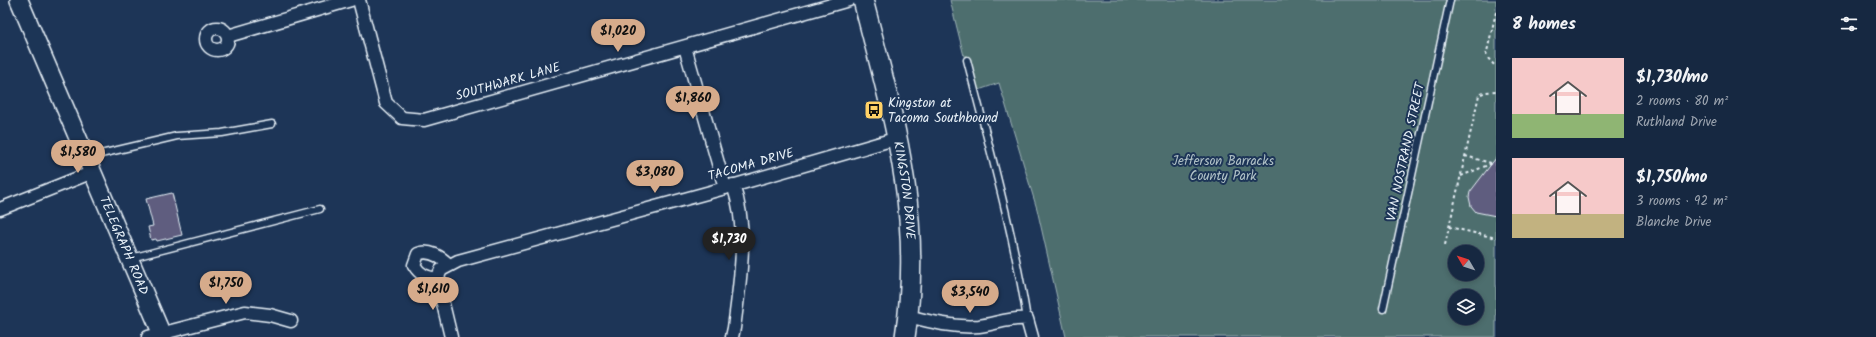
<!DOCTYPE html>
<html lang="en">
<head>
<meta charset="utf-8">
<style>
	body { margin:0; font-family:Kalam,sans-serif; background:#23344c; color:#f1f3f6; height:100vh; display:flex; flex-direction:column; font-size:15px; white-space:nowrap }
	* { box-sizing:border-box; margin:0 }
	p { font-size:13px; color:#9ea6b1 }
	.icon { flex:none; width:22px; height:22px; fill:none; stroke:currentColor; stroke-width:2; stroke-linecap:round; stroke-linejoin:round }
	.map { position:relative; flex:1; overflow:hidden }
	.drawer { display:flex; flex-direction:column; background:#162841; width:380px }
	.drawer>* { flex:none }
	.needle { width:26px; rotate:309deg }
	.buttons { position:absolute; left:1448px; top:245px; display:grid; gap:8px }
	.buttons a { display:grid; place-items:center; width:36px; height:36px; border-radius:50%; background:#162841; box-shadow:0 2px 6px #0003,0 0 0 1px #35445a; font-size:20px }
	.price { position:absolute; translate:-50% -34px; padding:0 9px; border-radius:14px; background:#d6ab8b; color:#111; font-size:13px; line-height:26px; filter:drop-shadow(0 1px 2px #0008) }
	.price::after { content:''; position:absolute; left:50%; top:24px; width:12px; height:9px; margin-left:-6px; background:inherit; clip-path:polygon(0 0,100% 0,50% 100%) }
	.price.on { background:#222; color:#fff }
	ul { padding:0; list-style:none }
	li { display:flex; align-items:center; gap:12px; height:100px; padding:0 16px }
	li span { display:grid; place-items:center; flex:none; width:112px; height:80px; border-radius:0px; color:#555 }
	li>.icon { margin-inline-start:auto }
	span .icon { width:48px; height:48px; fill:#fffc; stroke-width:1 }
	li b { font-size:17px }
	h2 { display:flex; justify-content:space-between; align-items:center; height:48px; padding:0 16px; font-size:17px }
	main { display:flex; flex:1; min-height:0 }
	.map>svg:first-child { display:block }
</style>
</head>
<body>
<main>
<div class="map">
<svg width="1496" height="337" viewBox="0 0 1496 337">
	<rect width="100%" height="100%" fill="#1d3557"/>
	<filter id="ink" filterUnits="userSpaceOnUse"><feTurbulence type="fractalNoise" baseFrequency=".025" numOctaves="2"/><feDisplacementMap in="SourceGraphic" scale="8" xChannelSelector="R" yChannelSelector="G"/><feConvolveMatrix kernelMatrix="1 2 1 2 8 2 1 2 1" color-interpolation-filters="sRGB"/></filter>
	<g filter="url(#ink)">
		<path fill="#4e6e6e" stroke="#9bb0b3" fill-rule="evenodd" d="M950,0H1496V337H1066L1037,209L999,83L973,92ZM1455,252H1477V274H1455ZM1455,296H1477V318H1455Z"/>
		<g fill="#5e5d7f" stroke="#e8f1f8">
			<path d="M1496,158V216L1476,212L1471,206L1469,197L1470,192Z"/>
			<path d="M172,193L182,235L157,241L156,239L151,240L148,227L153,226L146,199Z"/>
		</g>
		<g fill="none" stroke-linecap="round" stroke-linejoin="round">
			<g stroke="#e8f1f8" stroke-width="9">
				<g id="service">
					<path d="M967,60C989,146 1013,231 1027,319"/>
					<path d="M88,157L177,136L222,133L272,124"/>
					<path d="M131,258L320,209"/>
					<path d="M1383,309L1450,0"/>
				</g>
			</g>
			<g stroke="#e8f1f8" stroke-width="15">
				<g id="minor">
					<path d="M359,0L386,103L402,118L424,120L849,0"/>
					<circle cx="217" cy="39" r="11"/>
					<path d="M228,36L351,0"/>
					<path d="M685,47L725,188"/>
					<path d="M0,209L93,172"/>
					<path d="M437,279L441,270L458,261L725,188L898,138"/>
					<path d="M437,279C426,277 420,275 414,265L418,254C429,249 441,257 449,265"/>
					<path d="M437,279L451,337"/>
					<path d="M908,316C931,322 955,328 979,326C995,324 1011,317 1027,319L1032,337"/>
					<path d="M148,337L245,312L270,315L291,321"/>
					<path d="M732,337L734,328C740,281 749,230 733,185"/>
				</g>
			</g>
			<g stroke="#e8f1f8" stroke-width="20">
				<g id="secondary">
					<path id="s1" d="M19,0L163,337"/>
				</g>
			</g>
			<g stroke="#e8f1f8" stroke-width="22">
				<g id="primary">
					<path id="s2" d="M863,0C893,116 924,216 905,337"/>
				</g>
			</g>
			<g stroke="#e8f1f8" stroke-width="2" stroke-dasharray="3 3" stroke-linecap="butt">
				<path d="M1496,12L1486,56L1496,67"/>
				<path d="M1465,156L1491,163"/>
				<path d="M1461,176L1493,163"/>
				<path d="M1449,227L1496,238"/>
				<path d="M1445,245L1479,95L1486,92L1496,91"/>
			</g>
			<use href="#service" stroke="#1d3557" stroke-width="6"/>
			<use href="#minor" stroke="#1d3557" stroke-width="12"/>
			<use href="#secondary" stroke="#1d3557" stroke-width="17"/>
			<use href="#primary" stroke="#1d3557" stroke-width="19"/>
		</g>
	</g>
	<defs>
		<g id="bus-square" transform="scale(1)"><rect x="-9" y="-9" width="18" height="18" rx="4" fill="#ffd166" stroke="#1d3557"/><path d="M-5-6H5V4H4V6H2V4H-2V6H-4V4H-5ZM-3.5-4V0h7V-4ZM-3.5 1.2v1.5H-2V1.2ZM2 1.2v1.5H3.5V1.2Z" fill="#111"/></g>
	</defs>
	<g fill-rule="evenodd">
		<use href="#bus-square" x="874" y="110"/>
	</g>
	<g text-anchor="middle" dominant-baseline="central" stroke-width="4" stroke-linejoin="round" paint-order="stroke">
		<g font-size="13" fill="#e8f1f8" stroke="#1d3557">
			<text transform="translate(508 82) rotate(-16)">SOUTHWARK LANE</text>
			<text transform="translate(1406 152) rotate(-78)">VAN NOSTRAND STREET</text>
			<text transform="translate(751 165) rotate(-16)">TACOMA DRIVE</text>
			<text stroke="none"><textPath href="#s2" startOffset="195">KINGSTON DRIVE</textPath></text>
			<text stroke="none"><textPath href="#s1" startOffset="267">TELEGRAPH ROAD</textPath></text>
		</g>
		<g font-size="13" fill="#e8f1f8" stroke="#1d3557" text-anchor="start">
			<text x="888" y="103">Kingston at<tspan x="888" dy="15">Tacoma Southbound</tspan></text>
		</g>
		<g font-size="13" fill="#b2c3c8" stroke="#1d3557">
			<text x="1223" y="161">Jefferson Barracks<tspan x="1223" dy="15">County Park</tspan></text>
		</g>
	</g>
</svg>
<div class="buttons">
<a><svg class="needle" viewBox="-14 -14 28 28"><path d="M0-13l5 13h-10z" fill="#e53935"/><path d="M0 13l5-13h-10z" fill="#9ea6b1"/></svg></a>
<a><svg class="icon" aria-label="layers" viewBox="0 0 24 24"><path d="M12 4l9 5-9 5-9-5zM3 14l9 5 9-5"/></svg></a>
</div>
<b class="price" style="left:618px;top:53px">$1,020</b>
<b class="price" style="left:693px;top:120px">$1,860</b>
<b class="price" style="left:78px;top:174px">$1,580</b>
<b class="price" style="left:655px;top:194px">$3,080</b>
<b class="price on" style="left:729px;top:261px">$1,730</b>
<b class="price" style="left:226px;top:305px">$1,750</b>
<b class="price" style="left:433px;top:311px">$1,610</b>
<b class="price" style="left:970px;top:314px">$3,540</b>
</div>
<section class="drawer">
<h2>8 homes<svg class="icon" aria-label="filters" viewBox="0 0 24 24"><path d="M4 7h16M4 17h16"/><circle cx="9" cy="7" r="2"/><circle cx="15" cy="17" r="2"/></svg></h2>
<ul>
<li><span style="background:linear-gradient(#f6c9c9 70%,#8fb573 0)"><svg class="icon" aria-label="home" viewBox="0 0 24 24"><path d="M3 11l9-7 9 7M6 9v11h12V9"/></svg></span><div><b>$1,730/mo</b><p>2 rooms · 80 m²</p><p>Ruthland Drive</p></div></li>
<li><span style="background:linear-gradient(#f6c9c9 70%,#c2b280 0)"><svg class="icon" aria-label="home" viewBox="0 0 24 24"><path d="M3 11l9-7 9 7M6 9v11h12V9"/></svg></span><div><b>$1,750/mo</b><p>3 rooms · 92 m²</p><p>Blanche Drive</p></div></li>
</ul>
</section>
</main>
</body>
</html>
